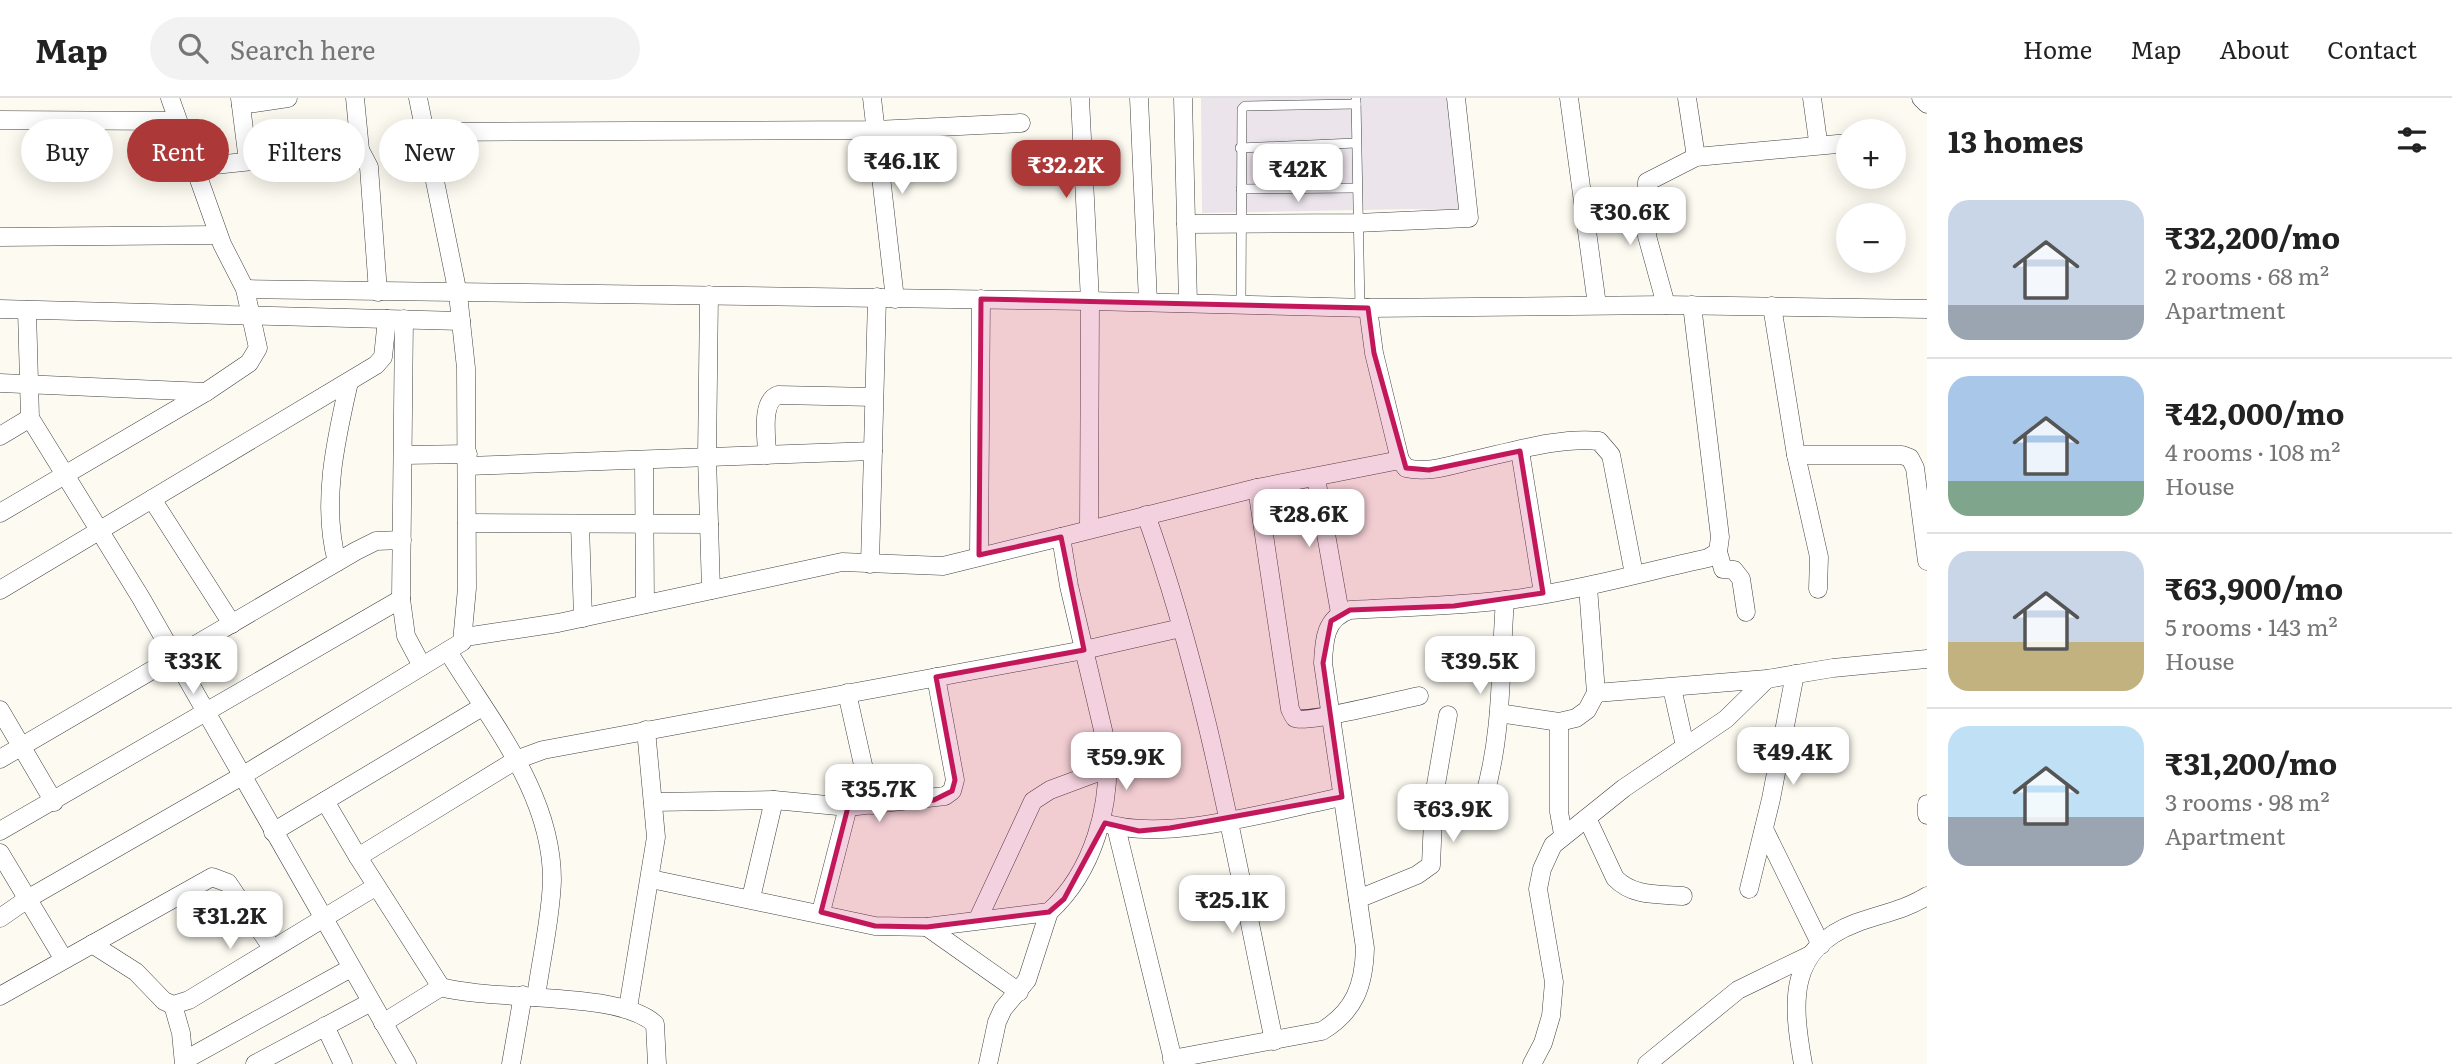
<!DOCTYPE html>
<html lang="en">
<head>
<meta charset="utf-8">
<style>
	body { margin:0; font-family:Literata,serif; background:#f2f2f2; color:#222; height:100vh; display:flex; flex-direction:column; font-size:26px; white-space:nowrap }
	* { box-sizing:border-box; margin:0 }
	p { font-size:23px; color:#767676 }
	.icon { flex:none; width:38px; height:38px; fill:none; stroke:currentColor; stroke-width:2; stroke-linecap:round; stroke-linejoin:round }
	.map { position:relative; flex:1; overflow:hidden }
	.details { display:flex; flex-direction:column; background:#fff; width:525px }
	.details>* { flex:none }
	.banner { position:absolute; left:21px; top:21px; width:665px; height:63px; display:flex; gap:14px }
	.buttons { position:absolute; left:1836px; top:21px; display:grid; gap:14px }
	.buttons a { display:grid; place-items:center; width:70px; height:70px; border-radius:50%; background:#fff; box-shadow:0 4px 18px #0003; font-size:35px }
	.price { position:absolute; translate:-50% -60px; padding:0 16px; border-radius:14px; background:#fff; color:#222; font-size:23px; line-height:46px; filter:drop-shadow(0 2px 4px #0008) }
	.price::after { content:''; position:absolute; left:50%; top:42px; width:21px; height:16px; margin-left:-10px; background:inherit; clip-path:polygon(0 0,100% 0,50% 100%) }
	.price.selected { background:#ac3838; color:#fff }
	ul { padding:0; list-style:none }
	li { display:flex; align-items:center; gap:21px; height:175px; padding:0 21px }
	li+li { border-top:2px solid #e0e0e0 }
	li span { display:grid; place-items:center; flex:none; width:196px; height:140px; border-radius:21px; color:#555 }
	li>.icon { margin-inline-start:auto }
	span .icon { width:84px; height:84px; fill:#fffc; stroke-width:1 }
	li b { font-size:30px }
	h2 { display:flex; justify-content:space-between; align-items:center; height:84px; padding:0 21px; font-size:30px }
	.tag { padding:0 24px; border-radius:32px; background:#fff; box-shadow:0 4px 18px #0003; font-size:24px; line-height:63px }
	.tag.selected { background:#ac3838; color:#fff }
	header { display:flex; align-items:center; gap:42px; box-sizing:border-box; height:98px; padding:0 35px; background:#fff; border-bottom:2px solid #e0e0e0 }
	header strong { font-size:33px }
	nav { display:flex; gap:38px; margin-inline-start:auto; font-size:24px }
	.search { width:490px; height:63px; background:#f2f2f2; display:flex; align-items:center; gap:18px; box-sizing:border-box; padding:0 24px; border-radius:38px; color:#767676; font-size:26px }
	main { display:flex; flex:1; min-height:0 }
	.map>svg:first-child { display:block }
</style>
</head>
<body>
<header>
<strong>Map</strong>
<div class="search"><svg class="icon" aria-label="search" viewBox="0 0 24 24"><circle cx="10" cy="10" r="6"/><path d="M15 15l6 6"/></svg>Search here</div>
<nav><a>Home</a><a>Map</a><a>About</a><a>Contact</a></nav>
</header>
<main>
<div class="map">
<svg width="1927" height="966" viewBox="0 0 1927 966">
	<rect width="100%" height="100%" fill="#fdfbf1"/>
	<path fill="#ebe4eb" d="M1201,0H1452L1463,113L1412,111L1202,115Z"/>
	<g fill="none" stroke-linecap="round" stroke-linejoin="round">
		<g stroke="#414141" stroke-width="10">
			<g id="lane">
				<path d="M1356,2L1360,210"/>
				<path d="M1240,50L1355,45"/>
				<path d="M1241,91L1355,90"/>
				<path d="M1241,207L1242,11L1245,8L1356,6"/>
			</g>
		</g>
		<g stroke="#414141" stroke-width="19">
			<g id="street">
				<path d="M240,0L248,63"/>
				<path d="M355,0L360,52"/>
				<path d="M872,0L895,201"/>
				<path d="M1080,0L1090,203L1089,430"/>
				<path d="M1139,0L1148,204"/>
				<path d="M1183,0L1188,205"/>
				<path d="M1569,0L1597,207"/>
				<path d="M1687,0L1696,59"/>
				<path d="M1812,0L1818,43"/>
				<path d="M1921,0L1927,6"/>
				<path d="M241,7L288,0"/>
				<path d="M0,22L176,23"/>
				<path d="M423,34L875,32L1021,25"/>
				<path d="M195,69L360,52L369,69L378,194"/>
				<path d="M1186,126L1356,125L1469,120L1456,0"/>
				<path d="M0,139L218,137"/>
				<path d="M245,191L1090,203L1368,210L1666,207L1927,211"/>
				<path d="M709,197L707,359L711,492"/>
				<path d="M1666,207L1647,138V84L1696,59L1848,45"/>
				<path d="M1772,208L1796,357L1819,459L1818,491"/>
				<path d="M1368,210L1374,255L1400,362L1406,370C1426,375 1445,369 1465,364C1504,356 1560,338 1599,343L1611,357L1634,476"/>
				<path d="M0,211L461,223"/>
				<path d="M27,212L30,320L141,500L407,966"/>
				<path d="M404,221L401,501L406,538L422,568"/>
				<path d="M0,285L206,294"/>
				<path d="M0,338L30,320"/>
				<path d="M1520,353L1543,495"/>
				<path d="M404,357L468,356"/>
				<path d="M767,357C767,340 760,304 778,297L874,299"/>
				<path d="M1796,357H1902L1910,360L1915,370L1927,463"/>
				<path d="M644,362L645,506"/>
				<path d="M467,368L873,353"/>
				<path d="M1316,380L1340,515"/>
				<path d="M1257,390L1290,611C1291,613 1293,618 1295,620C1304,626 1403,601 1419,598"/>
				<path d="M152,401L232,526"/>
				<path d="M0,415L206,294L249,265L258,250L245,191L222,146L170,0"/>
				<path d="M1146,417C1207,587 1237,767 1274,943"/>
				<path d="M467,425L709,426"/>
				<path d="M580,426L583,520"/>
				<path d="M1718,454L1723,471L1734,472L1741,481L1746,514"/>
				<path d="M979,457L981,201"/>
				<path d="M337,464C321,405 336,341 349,284"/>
				<path d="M870,466L877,199"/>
				<path d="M0,492L376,267L383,259L387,221"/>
				<path d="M465,539L558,525L842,464L943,468L1061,439"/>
				<path d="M449,555C491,624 552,696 552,782C551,820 541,861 536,899"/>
				<path d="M1672,590L1685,648"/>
				<path d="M847,595L872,707"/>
				<path d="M1596,595L1767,581L1833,570L1927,561"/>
				<path d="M0,612L54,704"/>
				<path d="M1499,615L1559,624L1576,620L1587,612L1596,595L1588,489"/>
				<path d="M1559,624V714L1563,736"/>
				<path d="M0,661L356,453L376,443L402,442"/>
				<path d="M1484,699C1503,636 1500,568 1505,502"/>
				<path d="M325,703L358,759"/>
				<path d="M653,704L774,702L848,709L945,698L952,693L955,682L936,579"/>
				<path d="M1927,706V717"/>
				<path d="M1587,720L1615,780C1633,799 1659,796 1683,798"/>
				<path d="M1101,724C1165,746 1275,712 1342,699"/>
				<path d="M1116,729L1174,966"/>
				<path d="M1764,731L1821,847"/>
				<path d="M0,733L401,501"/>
				<path d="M273,734L482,609"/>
				<path d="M0,755L63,860"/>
				<path d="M651,781L875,828L927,829L1049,814C1094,773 1111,708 1107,649L1069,488L1061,439L1257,390L1400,362"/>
				<path d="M1749,791L1771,701L1795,576"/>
				<path d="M751,800L774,702"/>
				<path d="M1358,801L1417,777L1431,767L1434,698L1448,617"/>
				<path d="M821,814L848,709"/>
				<path d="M0,820L29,800L242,678L462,544L467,490L466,270L458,196L418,0"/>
				<path d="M978,821L1033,703L1050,692L1109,670"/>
				<path d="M927,829L1019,894"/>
				<path d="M92,846L136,874L164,903L173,907L189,902L375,789"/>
				<path d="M0,898L212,779L228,785L272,850"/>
				<path d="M173,907L181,935L184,966"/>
				<path d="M628,910L656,739L646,632"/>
				<path d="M383,925L441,889"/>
				<path d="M325,928L343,966"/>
				<path d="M1172,961L1322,933C1355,913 1364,887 1365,850L1323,565C1324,542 1325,520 1350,512C1405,509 1460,508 1515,501C1580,492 1644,474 1708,460L1718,454L1720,439L1692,207"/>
				<path d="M185,962L351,870"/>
				<path d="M255,966L371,904"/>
				<path d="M511,966L523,897"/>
				<path d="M657,966L655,926C618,892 494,904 441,889L358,759L516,662L543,652L1084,552L1181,530"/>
				<path d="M988,966L997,924L1003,911L1027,882L1049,814"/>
				<path d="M1532,966L1543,945L1551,918L1554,884L1538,791L1542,771L1553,747L1624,690L1726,621L1767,581"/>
				<path d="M1647,966L1738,892L1810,857"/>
				<path d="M1803,966C1792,904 1787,851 1856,825C1880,816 1905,812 1927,798"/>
			</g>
		</g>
		<use href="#lane" stroke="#fff" stroke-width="9"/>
		<use href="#street" stroke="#fff" stroke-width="18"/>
	</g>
	<path fill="#c2185b" fill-opacity="0.2" stroke="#c2185b" stroke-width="5" stroke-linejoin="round" d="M981,201L1368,210L1374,255L1406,370L1429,372L1520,353L1543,495L1454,508L1350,512L1331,523L1323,565L1342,699L1170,730L1139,733L1105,725L1064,801L1049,814L927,829L875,828L821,814L848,709L934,702L952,693L955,682L936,579L1084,552L1061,439L979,457Z"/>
</svg>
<div class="buttons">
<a>+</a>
<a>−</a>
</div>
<b class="price" style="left:902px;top:98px">₹46.1K</b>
<b class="price selected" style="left:1066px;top:102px">₹32.2K</b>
<b class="price" style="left:1298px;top:106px">₹42K</b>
<b class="price" style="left:1630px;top:149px">₹30.6K</b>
<b class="price" style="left:1309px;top:451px">₹28.6K</b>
<b class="price" style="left:193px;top:598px">₹33K</b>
<b class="price" style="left:1480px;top:598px">₹39.5K</b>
<b class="price" style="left:1793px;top:689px">₹49.4K</b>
<b class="price" style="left:1126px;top:694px">₹59.9K</b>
<b class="price" style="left:879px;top:726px">₹35.7K</b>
<b class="price" style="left:1453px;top:746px">₹63.9K</b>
<b class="price" style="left:1232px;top:837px">₹25.1K</b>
<b class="price" style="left:230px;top:853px">₹31.2K</b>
<div class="banner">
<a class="tag">Buy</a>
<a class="tag selected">Rent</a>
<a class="tag">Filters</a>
<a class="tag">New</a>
</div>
</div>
<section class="details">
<h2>13 homes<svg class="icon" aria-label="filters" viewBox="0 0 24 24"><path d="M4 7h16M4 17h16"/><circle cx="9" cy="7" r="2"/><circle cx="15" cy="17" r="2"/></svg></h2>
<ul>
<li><span style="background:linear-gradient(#c9d6e8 75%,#9aa5b1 0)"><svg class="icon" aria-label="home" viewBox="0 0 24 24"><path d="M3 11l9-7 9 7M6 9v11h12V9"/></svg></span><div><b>₹32,200/mo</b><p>2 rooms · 68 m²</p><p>Apartment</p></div></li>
<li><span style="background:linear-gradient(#a9c7e8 75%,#7fa58c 0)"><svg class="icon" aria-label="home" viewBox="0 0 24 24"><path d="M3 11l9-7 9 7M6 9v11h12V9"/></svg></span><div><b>₹42,000/mo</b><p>4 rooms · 108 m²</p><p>House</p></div></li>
<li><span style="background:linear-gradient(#c9d6e8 65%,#c2b280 0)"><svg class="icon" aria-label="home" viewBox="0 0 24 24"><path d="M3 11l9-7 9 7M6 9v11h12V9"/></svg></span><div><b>₹63,900/mo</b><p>5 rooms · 143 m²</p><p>House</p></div></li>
<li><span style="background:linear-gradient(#bfe0f5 65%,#9aa5b1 0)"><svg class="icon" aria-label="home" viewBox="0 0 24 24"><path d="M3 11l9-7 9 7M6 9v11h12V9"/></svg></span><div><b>₹31,200/mo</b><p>3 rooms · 98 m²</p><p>Apartment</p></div></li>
</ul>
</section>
</main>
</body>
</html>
